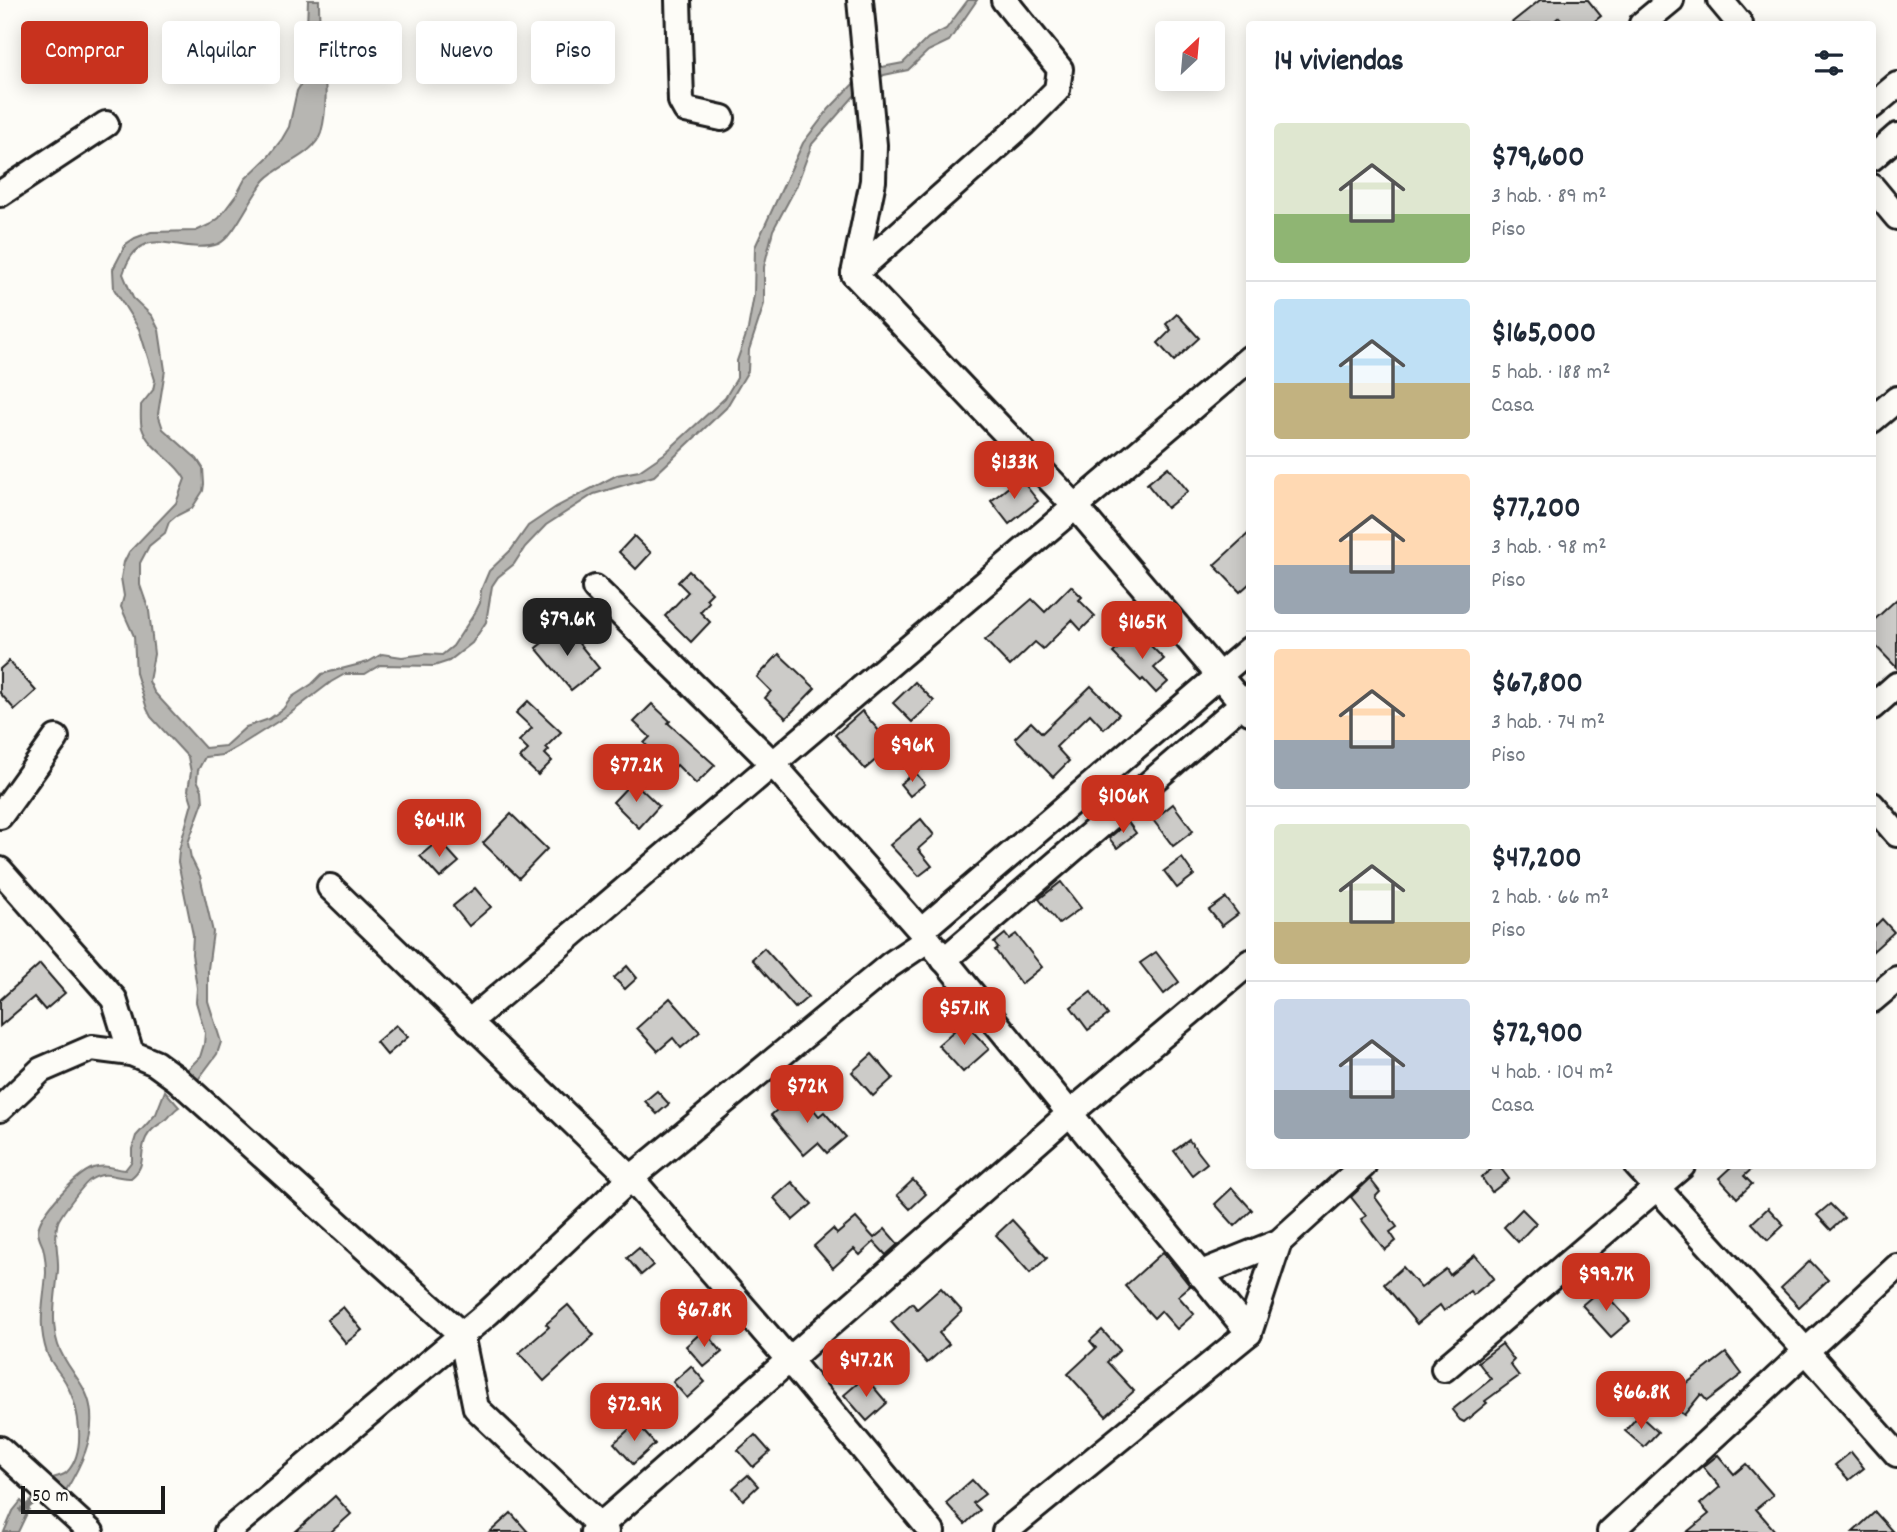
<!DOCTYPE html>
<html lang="es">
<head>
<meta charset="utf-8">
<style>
	body { margin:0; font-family:Dekko,sans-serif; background:#f2f2f3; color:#1f2937; height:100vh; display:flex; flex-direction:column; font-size:26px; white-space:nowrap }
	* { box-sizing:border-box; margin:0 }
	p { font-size:23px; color:#747a83 }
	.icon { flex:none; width:38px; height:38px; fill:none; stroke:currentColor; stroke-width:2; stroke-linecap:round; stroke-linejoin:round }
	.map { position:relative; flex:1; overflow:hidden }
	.details { position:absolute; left:1246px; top:21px; width:630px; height:1148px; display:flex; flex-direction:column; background:#fff; border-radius:7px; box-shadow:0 4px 18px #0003 }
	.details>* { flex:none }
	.banner { position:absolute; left:21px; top:21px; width:665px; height:63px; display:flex; gap:14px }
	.needle { width:46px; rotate:26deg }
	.tools { position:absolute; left:1155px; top:21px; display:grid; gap:14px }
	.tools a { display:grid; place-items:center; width:70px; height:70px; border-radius:7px; background:#fff; box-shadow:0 4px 18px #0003; font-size:35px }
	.scale { position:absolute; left:21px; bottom:18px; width:144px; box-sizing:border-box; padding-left:7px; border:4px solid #1c1c1c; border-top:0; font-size:19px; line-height:24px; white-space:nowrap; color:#1c1c1c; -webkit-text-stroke:5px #fdfcf7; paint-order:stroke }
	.price { position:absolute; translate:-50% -60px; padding:0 16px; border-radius:14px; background:#c8321e; color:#fff; font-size:23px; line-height:46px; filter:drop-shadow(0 2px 4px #0008) }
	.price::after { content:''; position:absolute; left:50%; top:42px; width:21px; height:16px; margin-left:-10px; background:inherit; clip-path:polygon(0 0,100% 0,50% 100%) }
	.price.current { background:#222; color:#fff }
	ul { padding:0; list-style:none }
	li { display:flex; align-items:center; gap:21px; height:175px; padding:0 28px }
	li+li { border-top:2px solid #e0e1e3 }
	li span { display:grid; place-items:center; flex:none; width:196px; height:140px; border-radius:7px; color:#555 }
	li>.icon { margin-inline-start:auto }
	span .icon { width:84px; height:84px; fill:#fffc; stroke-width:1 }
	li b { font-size:30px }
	h2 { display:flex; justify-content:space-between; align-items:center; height:84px; padding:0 28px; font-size:30px }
	.pill { padding:0 24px; border-radius:7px; background:#fff; box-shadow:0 4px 18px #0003; font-size:24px; line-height:63px }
	.pill.current { background:#c8321e; color:#fff }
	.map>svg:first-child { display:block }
</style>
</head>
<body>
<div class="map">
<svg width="1897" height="1532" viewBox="0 0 1897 1532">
	<rect width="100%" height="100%" fill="#fdfcf7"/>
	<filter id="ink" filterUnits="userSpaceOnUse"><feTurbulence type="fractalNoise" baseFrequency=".0143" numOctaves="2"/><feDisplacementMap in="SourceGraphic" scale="14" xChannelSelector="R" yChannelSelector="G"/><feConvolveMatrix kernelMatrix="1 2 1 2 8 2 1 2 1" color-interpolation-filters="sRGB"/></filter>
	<g filter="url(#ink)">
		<g fill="#b7b6b2" stroke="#797876" stroke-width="2">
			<path d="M308,0H319C318,44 333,89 321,133C314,155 280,164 265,180C251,196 234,238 218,244C181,257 141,217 123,274L133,298L152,316L159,330L165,370L158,414L163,429L197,459L203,468L204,484L203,491L192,508L176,516L169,522L165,533L149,546L140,563V585L149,611L154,654L149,681L154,692L205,748L225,746L246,727L269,719L283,709L292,697L312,684L322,674L368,662L382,654L402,657L426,654L442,655L453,646L476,611L480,603L481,590L489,571L511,550L528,526L556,507L617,475L639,471L664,454L725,398L737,378V361L748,329L754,295L755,247L803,143L829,109L857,80L877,68L903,63L928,38L946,29L968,0H977L949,41L928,51L908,70L884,75L862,87L812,144L796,187L773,230L764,267V304L749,350L748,371L726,408L654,476L594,494L546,525L525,547L514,564L498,577L492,586L486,622L472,643L449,661L434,666L380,665L365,674H345L331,682L288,715L239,746L223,755L205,757L198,770L197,780L202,790L203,802L188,843L191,858L200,876L213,932L208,969V1001L221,1042L217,1054L194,1085L184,1073L200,1057L204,1044L205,1033L196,1002L197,988L192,954L193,935L178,862L179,850L192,803L188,790L191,772L188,757L151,717L147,709L136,673L134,636L121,607L124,596L121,578L124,562L129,552L176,503L185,479C175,459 149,450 142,428C140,421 141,412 141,405L153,390L155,380L139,329L114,289L113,269L126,244L135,238L151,232L196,231L211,224L219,218L237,194L245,179L268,157L282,139L289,127L297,91L305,78Z"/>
			<path d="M165,1091L179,1107C174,1110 171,1115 167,1119C159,1125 151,1128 146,1138C138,1155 148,1164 131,1178C114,1179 108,1169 90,1180C84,1184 61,1214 58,1222C53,1237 59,1255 58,1270C56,1295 50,1320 58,1345C65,1367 86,1383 90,1406C96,1437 80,1467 65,1492L53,1478C58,1476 63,1476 67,1472C87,1451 79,1408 67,1385C62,1374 51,1365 47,1353C37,1323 44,1303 46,1273C46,1265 45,1255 43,1247C41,1242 38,1237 38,1231C39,1213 77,1174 93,1168C105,1164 114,1169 125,1170L132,1161V1149L136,1136L156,1114Z"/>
			<path d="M21,1501L29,1509L18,1532H4L13,1511Z"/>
		</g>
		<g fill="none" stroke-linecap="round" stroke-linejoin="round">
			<path stroke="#797876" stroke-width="6" d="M22,1510L41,1496"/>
		</g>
		<g fill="#cccbc8" stroke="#1c1c1c" stroke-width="2">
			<path d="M1540,0H1588L1601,16L1591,24H1565L1559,17L1551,24H1510Z"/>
			<path d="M1177,314L1199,338L1174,361L1158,343L1171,330L1166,324Z"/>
			<path d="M1168,467L1188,491L1167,508L1147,484Z"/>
			<path d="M1020,478L1038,501L1009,524L991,501Z"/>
			<path d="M1250,532V583L1240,592L1214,565Z"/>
			<path d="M634,536L651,553L636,569L619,552Z"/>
			<path d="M689,571L712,593L706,599L709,602L700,612L710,622L691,642L665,616L688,592L678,582Z"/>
			<path d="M1071,586L1082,597L1079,600L1095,616L1081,630L1072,620L1043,649L1035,642L1010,666L985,640L1032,599L1045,612Z"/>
			<path d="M1897,599V668L1872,642V622Z"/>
			<path d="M564,625L599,668L571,690L536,648Z"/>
			<path d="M1136,631L1164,659L1154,668L1168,682L1156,693L1143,679L1141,681L1113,653Z"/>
			<path d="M779,654L815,688L786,718L765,698L771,691L757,677Z"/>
			<path d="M9,661L36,691L15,710L0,693V669Z"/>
			<path d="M915,682L934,701L912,722L893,703Z"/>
			<path d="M1091,686L1119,714L1104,729L1090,714L1056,747L1069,761L1053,777L1015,738L1031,722L1042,733Z"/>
			<path d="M528,701L561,732L546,747L549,750L545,754L552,761L538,775L520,758L528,750L519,741L532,728L516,713Z"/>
			<path d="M652,704L670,721L668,723L715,765L696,784L677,765L672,770L644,743L650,737L634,722Z"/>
			<path d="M862,711L892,746L865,769L835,735Z"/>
			<path d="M915,772L925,784L910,796L900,784Z"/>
			<path d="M633,781L659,806L639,828L613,802Z"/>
			<path d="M1173,804L1193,831L1173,846L1153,820Z"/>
			<path d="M511,814L547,849L519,878L483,843Z"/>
			<path d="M921,819L934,835L918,849L932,866L919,876L890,845Z"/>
			<path d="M1128,822L1136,833L1117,848L1109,838Z"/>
			<path d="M439,840L459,862L440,878L420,856Z"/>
			<path d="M1182,858L1194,875L1177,888L1164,871Z"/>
			<path d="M1061,882L1081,908L1059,924L1039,899Z"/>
			<path d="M475,888L491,907L469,926L453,906Z"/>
			<path d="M1226,898L1238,914L1222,926L1209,910Z"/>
			<path d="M1882,919L1894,932L1872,952V929Z"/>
			<path d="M1005,934L1009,939L1016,934L1042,967L1021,984L995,950L998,948L994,943Z"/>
			<path d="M764,948L808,997L795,1008L752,959Z"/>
			<path d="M1156,952L1179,982L1164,994L1140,963Z"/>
			<path d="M40,964L65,993L45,1010L34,997L0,1026V1000Z"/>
			<path d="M627,966L637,978L625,989L614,978Z"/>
			<path d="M1091,992L1108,1015L1088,1030L1071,1007Z"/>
			<path d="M670,998L700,1032L681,1048L673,1038L658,1051L637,1028Z"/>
			<path d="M964,1022L989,1049L963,1072L938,1045Z"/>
			<path d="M396,1025L408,1037L387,1055L376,1042Z"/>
			<path d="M872,1054L893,1078L873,1096L852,1072Z"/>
			<path d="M657,1091L669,1104L657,1114L645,1101Z"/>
			<path d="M799,1091L819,1116L824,1112L846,1137L827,1153L818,1143L804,1155L771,1115Z"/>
			<path d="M1189,1140L1207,1163L1192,1175L1174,1151Z"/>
			<path d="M1496,1166H1499L1509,1179L1492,1192L1481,1177Z"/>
			<path d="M1732,1166H1755L1744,1176L1752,1184L1737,1198L1719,1178Z"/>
			<path d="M1370,1179L1380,1192L1375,1197L1397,1227L1390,1232L1396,1241L1385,1250L1361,1219L1366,1216L1351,1197Z"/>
			<path d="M913,1180L926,1194L910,1209L897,1195Z"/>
			<path d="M792,1182L812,1204L793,1220L774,1198Z"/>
			<path d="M1232,1188L1252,1210L1235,1226L1215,1204Z"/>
			<path d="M1830,1204L1844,1218L1831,1230L1817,1215Z"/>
			<path d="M1768,1208L1784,1225L1768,1240L1752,1223Z"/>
			<path d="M1522,1209L1536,1223L1518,1242L1504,1227Z"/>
			<path d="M856,1218L874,1238L885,1229L898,1244L886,1255L874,1242L860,1255L854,1249L833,1268L814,1246L833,1229L837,1234Z"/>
			<path d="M1012,1220L1047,1258L1030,1273L996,1235Z"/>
			<path d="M639,1248L653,1265L641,1275L627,1258Z"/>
			<path d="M1163,1252L1190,1286L1178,1296L1194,1314L1177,1329L1161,1311L1154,1318L1125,1286Z"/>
			<path d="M1475,1255L1494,1278L1473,1295L1470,1291L1444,1311L1440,1305L1417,1324L1384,1284L1403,1267L1421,1288L1446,1269L1450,1275Z"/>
			<path d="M1623,1259L1636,1276L1620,1289L1606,1271Z"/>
			<path d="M1810,1261L1828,1280L1799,1307L1781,1288Z"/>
			<path d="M941,1288L962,1311L939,1333L949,1344L927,1363L891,1322L912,1303L917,1309Z"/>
			<path d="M1601,1289L1630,1321L1611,1337L1582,1305Z"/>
			<path d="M568,1305L594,1335L544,1381L519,1353L549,1327L546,1324Z"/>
			<path d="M343,1307L362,1330L346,1343L327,1320Z"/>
			<path d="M704,1330L722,1352L704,1367L686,1346Z"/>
			<path d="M1102,1330L1120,1350L1107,1362L1134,1391L1106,1416L1068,1374L1096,1348L1090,1341Z"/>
			<path d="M1502,1344L1514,1360L1510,1364L1519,1376L1485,1401L1487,1403L1464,1422L1460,1420L1452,1410L1491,1379L1478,1362Z"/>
			<path d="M1726,1353L1742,1374L1707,1401L1701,1394L1684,1415L1665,1400L1678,1384L1682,1387Z"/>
			<path d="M691,1366L705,1382L687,1398L673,1382Z"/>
			<path d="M865,1377L887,1403L867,1421L844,1395Z"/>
			<path d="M1639,1415L1658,1432L1644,1447L1625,1431Z"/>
			<path d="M636,1423L655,1444L633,1464L614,1443Z"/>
			<path d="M755,1435L770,1452L753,1467L738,1450Z"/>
			<path d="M1851,1452L1864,1468L1849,1480L1835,1465Z"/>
			<path d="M1718,1455L1734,1474L1746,1464L1773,1495L1756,1509L1776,1532H1687L1709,1514L1700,1504L1720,1487L1703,1467Z"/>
			<path d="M748,1475L758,1486L743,1500L733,1488Z"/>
			<path d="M972,1480L985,1494L973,1503L980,1510L965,1524L946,1503Z"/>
			<path d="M335,1496L351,1514L331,1532H295Z"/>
			<path d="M1875,1512L1893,1532H1853Z"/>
			<path d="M511,1513L528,1532H490Z"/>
		</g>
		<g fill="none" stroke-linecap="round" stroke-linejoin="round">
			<g stroke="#1c1c1c" stroke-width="30">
				<g id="minor">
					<path d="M678,0L681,101L686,110L722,118"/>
					<path d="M860,0L874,145L873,181L854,274L1075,506L1250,712"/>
					<path d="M1720,0L1740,24"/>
					<path d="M1642,24L1671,0"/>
					<path d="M1872,106L1897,85"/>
					<path d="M1872,158L1897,136"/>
					<path d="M1872,187L1897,217"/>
					<path d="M0,194L106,124"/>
					<path d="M854,274L1024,123L1057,90L1060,69L1004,0"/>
					<path d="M1872,420L1897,399"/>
					<path d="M595,588L772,763L921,931L1249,1333L1279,1242"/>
					<path d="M1872,707L1897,685"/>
					<path d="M1872,805L1897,834"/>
					<path d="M0,816L56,738"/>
					<path d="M0,870L114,999L131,1053"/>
					<path d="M330,887L631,1178L789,1360L932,1532"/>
					<path d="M921,931L1250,649"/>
					<path d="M944,960L1250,697"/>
					<path d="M1872,1000L1897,979"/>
					<path d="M469,1022L1250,358"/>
					<path d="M0,1109L41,1070L92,1048L131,1053L155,1063L177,1079L461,1334L476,1408L606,1532"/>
					<path d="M1637,1166L1806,1351L1897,1454"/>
					<path d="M1199,1274L1279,1242L1363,1166"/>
					<path d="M1444,1369L1682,1166"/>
					<path d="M0,1449L91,1532"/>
					<path d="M227,1532L488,1313L631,1178L890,965L927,940"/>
					<path d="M593,1532L1068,1115L1250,962"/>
					<path d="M1005,1532L1249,1333"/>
					<path d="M1610,1532L1897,1267"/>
				</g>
			</g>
			<use href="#minor" stroke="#fdfcf7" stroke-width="24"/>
		</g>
	</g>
</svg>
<div class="tools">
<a><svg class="needle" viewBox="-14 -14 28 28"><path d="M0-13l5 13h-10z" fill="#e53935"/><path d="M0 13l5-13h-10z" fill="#747a83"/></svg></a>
</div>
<div class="scale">50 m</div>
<b class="price" style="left:1014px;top:501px">$133K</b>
<b class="price current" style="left:567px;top:658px">$79.6K</b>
<b class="price" style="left:1142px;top:661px">$165K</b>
<b class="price" style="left:912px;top:784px">$96K</b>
<b class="price" style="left:636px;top:804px">$77.2K</b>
<b class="price" style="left:1123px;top:835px">$106K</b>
<b class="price" style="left:439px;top:859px">$64.1K</b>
<b class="price" style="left:964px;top:1047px">$57.1K</b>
<b class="price" style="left:807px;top:1125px">$72K</b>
<b class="price" style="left:1606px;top:1313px">$99.7K</b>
<b class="price" style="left:704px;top:1349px">$67.8K</b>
<b class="price" style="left:866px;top:1399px">$47.2K</b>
<b class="price" style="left:1641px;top:1431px">$66.8K</b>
<b class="price" style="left:634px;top:1443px">$72.9K</b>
<div class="banner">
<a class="pill current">Comprar</a>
<a class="pill">Alquilar</a>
<a class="pill">Filtros</a>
<a class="pill">Nuevo</a>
<a class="pill">Piso</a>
</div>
<section class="details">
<h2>14 viviendas<svg class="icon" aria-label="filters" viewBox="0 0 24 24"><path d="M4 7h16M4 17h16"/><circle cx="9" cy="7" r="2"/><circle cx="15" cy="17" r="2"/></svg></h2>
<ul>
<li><span style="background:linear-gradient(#dfe7d0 65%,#8fb573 0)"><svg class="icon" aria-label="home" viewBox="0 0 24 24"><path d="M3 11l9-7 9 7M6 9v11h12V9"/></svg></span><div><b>$79,600</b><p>3 hab. · 89 m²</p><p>Piso</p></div></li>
<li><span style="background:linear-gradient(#bfe0f5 60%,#c2b280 0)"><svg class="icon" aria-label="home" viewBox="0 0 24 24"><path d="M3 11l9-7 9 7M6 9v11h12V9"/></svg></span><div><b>$165,000</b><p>5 hab. · 188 m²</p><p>Casa</p></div></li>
<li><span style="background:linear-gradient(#ffd9b3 65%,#9aa5b1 0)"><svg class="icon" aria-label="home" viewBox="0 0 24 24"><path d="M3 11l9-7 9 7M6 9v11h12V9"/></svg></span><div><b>$77,200</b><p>3 hab. · 98 m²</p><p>Piso</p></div></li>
<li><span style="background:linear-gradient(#ffd9b3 65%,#9aa5b1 0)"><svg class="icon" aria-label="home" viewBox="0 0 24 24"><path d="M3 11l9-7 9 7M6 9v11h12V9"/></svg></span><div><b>$67,800</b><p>3 hab. · 74 m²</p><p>Piso</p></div></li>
<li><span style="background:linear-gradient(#dfe7d0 70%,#c2b280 0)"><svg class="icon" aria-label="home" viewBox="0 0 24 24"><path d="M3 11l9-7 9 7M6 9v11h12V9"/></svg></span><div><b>$47,200</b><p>2 hab. · 66 m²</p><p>Piso</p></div></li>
<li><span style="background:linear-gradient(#c9d6e8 65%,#9aa5b1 0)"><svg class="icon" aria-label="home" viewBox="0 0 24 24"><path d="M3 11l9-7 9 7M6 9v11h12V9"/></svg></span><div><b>$72,900</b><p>4 hab. · 104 m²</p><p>Casa</p></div></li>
</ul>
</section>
</div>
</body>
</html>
